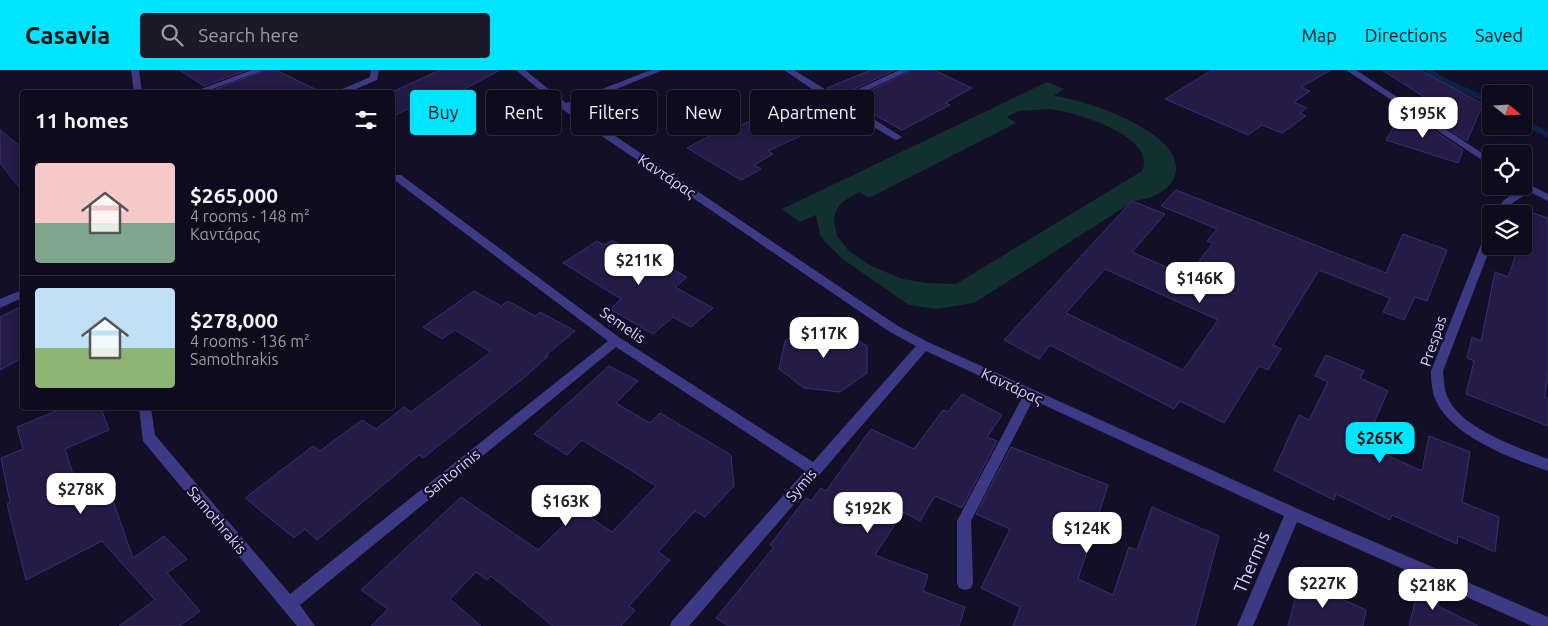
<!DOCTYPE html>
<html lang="en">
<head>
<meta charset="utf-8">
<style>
	body { margin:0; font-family:Ubuntu,sans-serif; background:#1c1929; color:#f1f3f6; height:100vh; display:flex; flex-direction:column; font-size:19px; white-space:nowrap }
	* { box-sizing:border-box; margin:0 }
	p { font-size:16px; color:#9b9ba3 }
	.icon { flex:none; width:28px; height:28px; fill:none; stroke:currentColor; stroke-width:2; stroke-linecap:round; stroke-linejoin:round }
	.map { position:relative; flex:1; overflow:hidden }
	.details { position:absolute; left:20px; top:20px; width:375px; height:320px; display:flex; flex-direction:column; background:#0e0b1c; border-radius:5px; box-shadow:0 2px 12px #0003,0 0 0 1px #2e2b3b }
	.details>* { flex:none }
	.banner { position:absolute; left:410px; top:20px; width:475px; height:45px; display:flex; gap:10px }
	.needle { width:32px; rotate:108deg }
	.controls { position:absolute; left:1482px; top:15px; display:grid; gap:10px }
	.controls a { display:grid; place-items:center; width:50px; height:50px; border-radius:5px; background:#0e0b1c; box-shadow:0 2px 12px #0003,0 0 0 1px #2e2b3b; font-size:25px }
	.price { position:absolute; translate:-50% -42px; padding:0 11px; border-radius:10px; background:#fff; color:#222; font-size:16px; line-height:32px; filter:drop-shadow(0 1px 2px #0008) }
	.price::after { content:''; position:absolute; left:50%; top:30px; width:15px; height:11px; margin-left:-8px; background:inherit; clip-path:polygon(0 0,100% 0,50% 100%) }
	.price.on { background:#00e5ff; color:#111 }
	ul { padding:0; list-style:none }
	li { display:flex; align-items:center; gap:15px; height:125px; padding:0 15px }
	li+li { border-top:1px solid #2e2b3b }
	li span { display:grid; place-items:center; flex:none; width:140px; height:100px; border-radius:5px; color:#555 }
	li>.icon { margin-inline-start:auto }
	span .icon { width:60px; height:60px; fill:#fffc; stroke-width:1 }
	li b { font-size:21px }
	h2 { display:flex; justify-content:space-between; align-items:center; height:60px; padding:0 15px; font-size:21px }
	.chip { padding:0 18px; border-radius:5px; background:#0e0b1c; box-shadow:0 2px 12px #0003,0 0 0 1px #2e2b3b; font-size:18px; line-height:45px }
	.chip.on { background:#00e5ff; color:#111 }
	header { display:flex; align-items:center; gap:30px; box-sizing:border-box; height:70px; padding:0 25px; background:#00e5ff; color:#111 }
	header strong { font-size:24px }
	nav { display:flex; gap:28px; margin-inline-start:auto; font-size:18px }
	.search { width:350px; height:45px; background:#1c1929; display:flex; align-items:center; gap:12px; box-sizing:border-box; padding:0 18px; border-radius:5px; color:#9b9ba3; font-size:19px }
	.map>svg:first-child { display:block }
</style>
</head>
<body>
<header>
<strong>Casavia</strong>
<div class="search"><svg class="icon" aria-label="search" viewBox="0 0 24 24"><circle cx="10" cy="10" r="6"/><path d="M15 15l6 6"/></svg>Search here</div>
<nav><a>Map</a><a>Directions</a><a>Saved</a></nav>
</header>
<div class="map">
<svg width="1548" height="556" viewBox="0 0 1548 556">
	<rect width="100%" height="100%" fill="#130f26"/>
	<path fill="#12302f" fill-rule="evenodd" d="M1047,12L1064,19L1054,26C1085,29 1196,66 1173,110C1165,124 1148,129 1134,131L974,233L936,239L909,235L844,190L825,172L820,165L816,145L800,152L782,139ZM1049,39C1073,41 1158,66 1142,101L956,214L927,213L903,209L871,196L849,181L837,166L834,152L835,143L841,133L859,122L869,128L1016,53L1007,47L1018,41Z"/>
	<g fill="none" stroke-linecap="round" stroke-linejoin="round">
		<g stroke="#0c2248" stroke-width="5.5">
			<path d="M1428,0L1439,8L1491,32"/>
			<path d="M1524,52L1548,65"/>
		</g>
	</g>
	<g fill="#241b47" stroke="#3b2d73" fill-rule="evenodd">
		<path d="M180,0H247L204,16Z"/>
		<path d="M266,0H276L321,22L211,21Z"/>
		<path d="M440,0H500L457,23L454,22L413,42L407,39L392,47V22Z"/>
		<path d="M871,0H895L839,26L827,18Z"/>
		<path d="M912,0H934L972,18L945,33L950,35L902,60L849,31Z"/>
		<path d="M1212,0H1331L1301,17L1310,21L1294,32L1307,38L1300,43L1306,46L1282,63L1262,55L1248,65L1165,29Z"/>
		<path d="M1382,0H1420L1483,34L1467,71L1415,37L1432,32Z"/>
		<path d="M815,24L848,44L768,81L773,84L754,95L761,99L741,110L687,78L725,58L729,60Z"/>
		<path d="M1403,40L1463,80L1458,93L1386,70Z"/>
		<path d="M0,60L22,78V121L0,93Z"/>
		<path d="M1176,120L1386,203L1403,164L1447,180L1427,231L1415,227L1404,250L1383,242L1390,228L1319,200L1273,275L1281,279L1268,300L1259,296L1224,353L1180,331L1174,339L1050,275L1039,289L1004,270L1132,131L1165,144L1132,182L1187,206L1213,173L1207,171L1217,159L1161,136ZM1105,199L1218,250L1183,300L1066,243Z"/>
		<path d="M1530,142L1548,148V300L1545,327L1548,328V356L1466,324L1474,291L1467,288L1472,267L1481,271L1495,202L1508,207L1519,176H1524V161Z"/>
		<path d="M612,170L662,198L665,195L687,207L675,217L713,238L691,257L673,247L653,264L610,239L621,229L563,193L597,171L604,175Z"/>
		<path d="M474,221L501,236L508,231L535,246L540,242L575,261L546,285L548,286L526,306L423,388L419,385L317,470L305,459L294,468L245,428L313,376L320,381L362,350L376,359L404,337L411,342L491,282L455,260L442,269L423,257Z"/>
		<path d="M22,236V288L0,300V247Z"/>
		<path d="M807,257L839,259L867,276V303L840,322L804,318L779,299L785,271Z"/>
		<path d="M1326,285L1364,301L1360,308L1388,321L1364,375L1422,401L1429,366L1470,382L1462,432L1499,447L1495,482L1458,466L1457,474L1392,445L1390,450L1336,424L1334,430L1274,400L1299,345L1309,350L1328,312L1315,306Z"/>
		<path d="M609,296L638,311L616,333L650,353L660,343L731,385L734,416L705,447L695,441L658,482L670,490L629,536L635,540L621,556H553L491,506L487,510L476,502L450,529L481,556H371L388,539L361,520L461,427L538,480L579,440L612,462L656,416L582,370L567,385L534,364Z"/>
		<path d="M962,324L1002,345L987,367L997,371L962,438L935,426L920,451L903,442L875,485L928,505L923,521L965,537L959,556H728L716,548L774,477L770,475L806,428L811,431L821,418L826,421L871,359L914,379L943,340L948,342Z"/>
		<path d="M63,338H101L109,360L65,379L84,439L111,425L133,488L164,466L187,489L167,503L200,541L180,556H119L155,530L102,471L26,510L7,434L10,433L1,388L23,379L17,357Z"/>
		<path d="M1011,377L1108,415L1078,509L1113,525L1129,477L1137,480L1152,437L1219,466L1195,556H1013L1020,537L981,518L1010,459L976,444Z"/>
		<path d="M1300,510L1366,540L1363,556H1288Z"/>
		<path d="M1420,513L1441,524L1438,536L1478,556H1409Z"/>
	</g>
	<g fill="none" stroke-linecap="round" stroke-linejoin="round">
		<g fill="#3d3a85" fill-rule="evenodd">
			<path d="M131,0H139L142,22H134Z"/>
			<path d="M252,0H264L204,22H193Z"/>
			<path d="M371,0H379L377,10L349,22H339L340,20L370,7Z"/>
			<path d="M516,0H525L566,33L651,0H663L572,37L898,256L928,272L1298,439L1548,547V556H1532L1297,452L1253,556H1237L1284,446L1033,330L971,451L973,513L971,518L965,520L959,518L957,513V451L1023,326L926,281L689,556H670L672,551L805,401L616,277L300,535L315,556H297L143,371L139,338H151L155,365L290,524L608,271L393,109V105H401L620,268L813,392L916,276L890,262L562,39Z"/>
			<path d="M784,0H794L839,28L899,0H910L845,31L902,67L897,70L894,69L834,34Z"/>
			<path d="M1346,0H1356L1491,89V96Z"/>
			<path d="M1524,112L1548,124V131L1530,122L1511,134L1503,144H1493L1504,130L1522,118L1520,116H1524Z"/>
			<path d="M1491,159V176L1443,301C1444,310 1444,320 1448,328C1461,358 1519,378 1548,389V401C1512,389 1453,367 1436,331C1432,322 1431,311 1431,301L1486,162Z"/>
			<path d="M22,220V228L0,238V229Z"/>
		</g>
	</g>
	<g text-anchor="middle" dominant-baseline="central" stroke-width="4.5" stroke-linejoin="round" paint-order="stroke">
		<g font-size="15" fill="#d9d4ff" stroke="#130f26">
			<text transform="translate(667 106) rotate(34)">Καντάρας</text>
			<text transform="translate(623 255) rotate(35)">Semelis</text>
			<text transform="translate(1433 271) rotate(-71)">Prespas</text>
			<text transform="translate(1012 316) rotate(25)">Καντάρας</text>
			<text transform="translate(452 403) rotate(-39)">Santorinis</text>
			<text transform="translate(801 415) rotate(-49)">Symis</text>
			<text transform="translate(217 450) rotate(50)">Samothrakis</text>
		</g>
		<g font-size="18" fill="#d9d4ff" stroke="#130f26">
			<text transform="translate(1251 492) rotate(-67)">Thermis</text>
		</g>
	</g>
</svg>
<div class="controls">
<a><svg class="needle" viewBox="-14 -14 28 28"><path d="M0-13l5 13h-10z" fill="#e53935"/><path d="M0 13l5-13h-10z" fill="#9b9ba3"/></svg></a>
<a><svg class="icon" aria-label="locate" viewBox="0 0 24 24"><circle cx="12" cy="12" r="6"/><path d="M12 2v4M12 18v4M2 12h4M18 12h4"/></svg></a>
<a><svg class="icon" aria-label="layers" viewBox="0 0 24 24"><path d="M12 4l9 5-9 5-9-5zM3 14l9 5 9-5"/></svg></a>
</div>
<b class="price" style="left:1423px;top:69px">$195K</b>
<b class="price" style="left:639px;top:216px">$211K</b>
<b class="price" style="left:1200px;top:234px">$146K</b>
<b class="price" style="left:824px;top:289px">$117K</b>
<b class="price on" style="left:1380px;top:394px">$265K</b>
<b class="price" style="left:81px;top:445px">$278K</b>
<b class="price" style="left:566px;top:457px">$163K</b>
<b class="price" style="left:868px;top:464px">$192K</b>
<b class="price" style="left:1087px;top:484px">$124K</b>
<b class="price" style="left:1323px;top:539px">$227K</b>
<b class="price" style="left:1433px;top:541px">$218K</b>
<div class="banner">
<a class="chip on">Buy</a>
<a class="chip">Rent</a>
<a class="chip">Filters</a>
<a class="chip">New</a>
<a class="chip">Apartment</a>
</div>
<section class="details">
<h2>11 homes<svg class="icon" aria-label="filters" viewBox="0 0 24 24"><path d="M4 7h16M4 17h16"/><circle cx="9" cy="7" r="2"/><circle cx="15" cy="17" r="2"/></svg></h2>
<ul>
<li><span style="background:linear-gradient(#f6c9c9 60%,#7fa58c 0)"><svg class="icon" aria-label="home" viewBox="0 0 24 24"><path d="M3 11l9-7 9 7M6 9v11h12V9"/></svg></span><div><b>$265,000</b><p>4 rooms · 148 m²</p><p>Καντάρας</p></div></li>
<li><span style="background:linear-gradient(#bfe0f5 60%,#8fb573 0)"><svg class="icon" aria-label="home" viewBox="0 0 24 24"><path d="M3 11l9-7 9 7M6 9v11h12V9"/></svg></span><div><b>$278,000</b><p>4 rooms · 136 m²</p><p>Samothrakis</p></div></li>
</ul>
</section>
</div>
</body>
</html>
